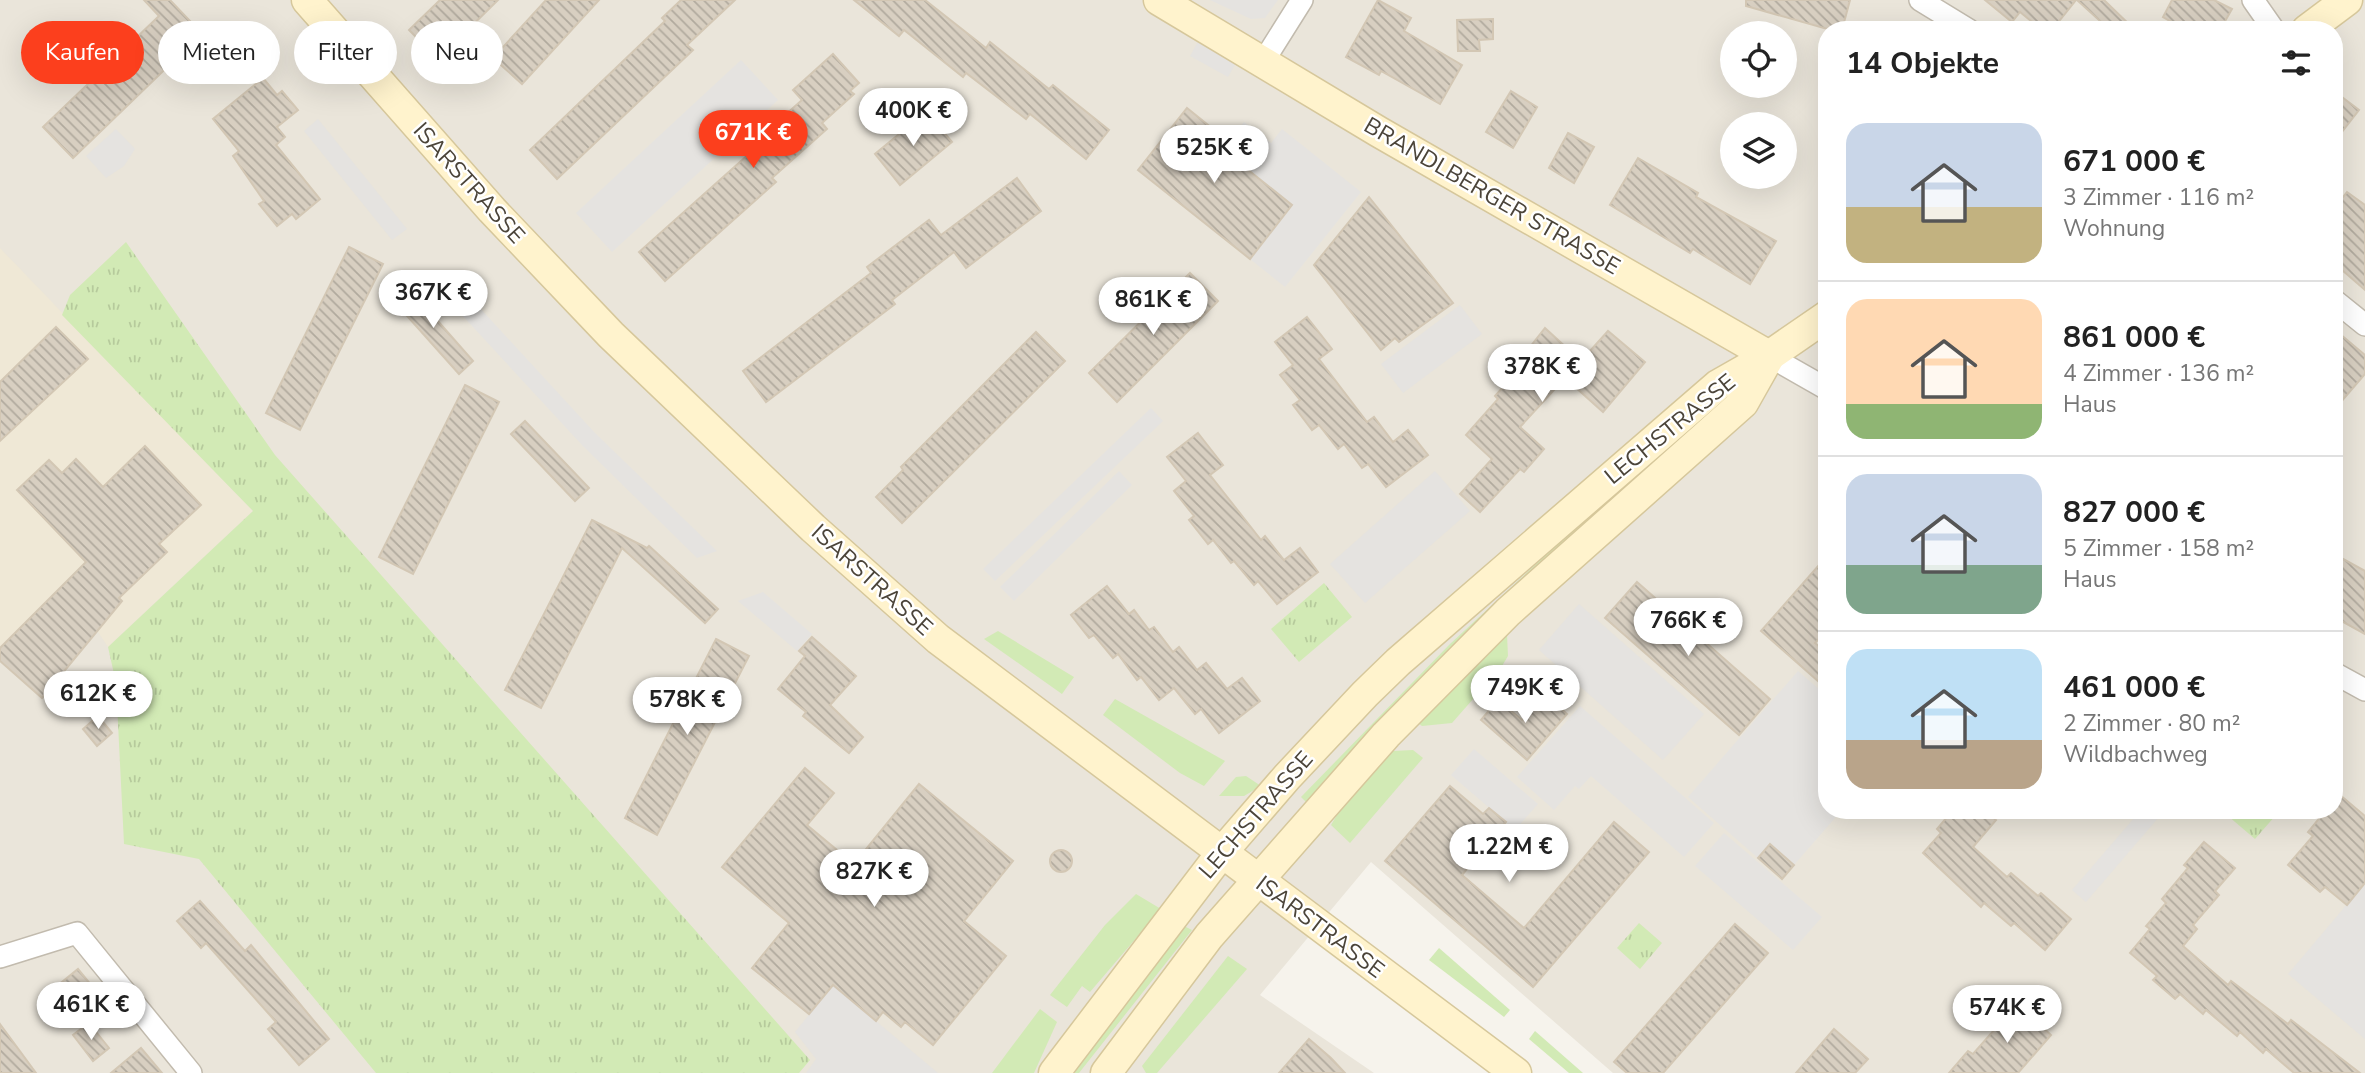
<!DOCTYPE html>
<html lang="de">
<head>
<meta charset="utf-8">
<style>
	body { margin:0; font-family:"Nunito Sans",sans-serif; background:#f2f2f2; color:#222; height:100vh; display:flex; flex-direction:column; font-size:26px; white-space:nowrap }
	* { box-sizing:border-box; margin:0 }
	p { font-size:23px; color:#767676 }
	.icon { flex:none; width:38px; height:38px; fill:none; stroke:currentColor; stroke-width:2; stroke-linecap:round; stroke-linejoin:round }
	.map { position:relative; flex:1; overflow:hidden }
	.details { position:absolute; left:1818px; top:21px; width:525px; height:798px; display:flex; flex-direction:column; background:#fff; border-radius:28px; box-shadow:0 7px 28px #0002 }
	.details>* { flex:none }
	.hud { position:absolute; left:21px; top:21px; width:665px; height:63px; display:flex; gap:14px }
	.buttons { position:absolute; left:1720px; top:21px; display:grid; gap:14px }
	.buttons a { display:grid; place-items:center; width:77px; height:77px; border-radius:50%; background:#fff; box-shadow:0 7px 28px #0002; font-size:35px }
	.price { position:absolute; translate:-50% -60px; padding:0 16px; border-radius:24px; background:#fff; color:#222; font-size:23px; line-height:46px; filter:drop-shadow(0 2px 4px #0008) }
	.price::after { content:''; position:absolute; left:50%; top:42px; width:21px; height:16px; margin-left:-10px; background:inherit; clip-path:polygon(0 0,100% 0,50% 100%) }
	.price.on { background:#fc3f1d; color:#fff }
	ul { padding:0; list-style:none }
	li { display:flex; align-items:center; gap:21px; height:175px; padding:0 28px }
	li+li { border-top:2px solid #e0e0e0 }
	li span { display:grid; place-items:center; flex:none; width:196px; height:140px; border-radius:21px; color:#555 }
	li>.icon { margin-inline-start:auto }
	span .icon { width:84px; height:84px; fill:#fffc; stroke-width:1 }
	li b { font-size:30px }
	h2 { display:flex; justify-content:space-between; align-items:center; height:84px; padding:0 28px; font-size:30px }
	.tag { padding:0 24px; border-radius:32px; background:#fff; box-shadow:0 7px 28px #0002; font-size:24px; line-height:63px }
	.tag.on { background:#fc3f1d; color:#fff }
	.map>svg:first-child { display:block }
</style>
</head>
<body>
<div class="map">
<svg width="2365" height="1073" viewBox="0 0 2365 1073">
	<defs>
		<pattern id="park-tufts" width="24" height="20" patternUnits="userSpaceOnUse" patternTransform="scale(1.75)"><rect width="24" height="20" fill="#d2eab5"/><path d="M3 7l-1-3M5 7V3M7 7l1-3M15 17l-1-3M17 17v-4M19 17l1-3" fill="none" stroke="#b6ca9c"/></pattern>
		<pattern id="building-back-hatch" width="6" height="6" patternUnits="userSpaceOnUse" patternTransform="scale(1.75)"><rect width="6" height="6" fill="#d8cfc1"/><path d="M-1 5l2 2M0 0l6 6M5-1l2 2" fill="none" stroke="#b1aa9e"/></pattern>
	</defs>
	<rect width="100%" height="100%" fill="#f6f3ec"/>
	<path fill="#eae5da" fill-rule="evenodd" d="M0,0H2365V1073H1613L1371,862L1260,995L1374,1073H0ZM1827,30H2334V810H1827ZM1732,33H1785V86H1732ZM1732,124H1785V177H1732Z"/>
	<path fill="#efe8d6" d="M0,248L253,511L108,647L73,594L0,662Z"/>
	<g fill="#d2eab5">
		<path d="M1618,488L1608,504L1308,804L1301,797L1450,644Z"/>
		<path d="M998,631L1074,677L1062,694L984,639Z"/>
		<path d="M1507,635L1508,656L1502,666L1452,723L1422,726L1418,723Z"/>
		<path d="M1115,699L1225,761L1204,786L1180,773L1103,715Z"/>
		<path d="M1413,750L1423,758L1350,843L1331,825L1337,815L1393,751Z"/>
		<path d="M1246,776L1261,786L1244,796H1219L1236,777Z"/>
		<path d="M1136,894L1161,909L1090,992L1082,986L1067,1007L1050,995L1105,925Z"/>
		<path d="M1182,925L1192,930L1079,1073H1074L1169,948Z"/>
		<path d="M1439,948L1510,1010L1504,1017L1429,960Z"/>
		<path d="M1228,956L1247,969L1157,1073H1146L1142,1066Z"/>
		<path d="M1040,1009L1057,1022L1034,1073H992Z"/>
		<path d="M1535,1031L1583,1073H1569L1529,1039Z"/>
	</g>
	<g fill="url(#park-tufts)">
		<path d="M126,242L275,455L810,1060L799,1073H376L199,859L124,844L116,683L108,647L253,511L62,315L70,295Z"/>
		<path d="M1324,583L1352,617L1299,662L1271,629Z"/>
		<path d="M2221,810H2270L2276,815L2255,839Z"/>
		<path d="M1639,923L1662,943L1640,969L1617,948Z"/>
	</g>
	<g fill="#e5e3e0">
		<path d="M1210,0H1278L1265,18L1251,19Z"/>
		<path d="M1199,40L1237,61L1228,77L1190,56Z"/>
		<path d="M741,60L778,100L612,252L576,213Z"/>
		<path d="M318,119L407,229L392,240L304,131Z"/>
		<path d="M1244,122L1271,143L1282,129L1361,192L1285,287L1250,259L1292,205L1222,149Z"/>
		<path d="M116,129L135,149L124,166L106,178L86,156Z"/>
		<path d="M455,281L595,433L717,551L697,558L582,445L436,287Z"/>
		<path d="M1460,305L1482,334L1403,393L1381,364Z"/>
		<path d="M1151,408L1163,421L995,581L983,569Z"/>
		<path d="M1119,471L1132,485L1014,601L1000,587Z"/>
		<path d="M1435,471L1470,511L1365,603L1330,564Z"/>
		<path d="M763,592L812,634L797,651L738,601Z"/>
		<path d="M1579,604L1704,714L1663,760L1539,650Z"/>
		<path d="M1798,671L1827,696V810H1842L1794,865L1771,844L1758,858L1688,797Z"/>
		<path d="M1580,706L1714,823L1684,857L1591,776L1579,789L1575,786L1554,810L1517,777Z"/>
		<path d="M1474,749L1538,804L1515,830L1451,775Z"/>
		<path d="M2141,810H2165L2086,902L2072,890Z"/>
		<path d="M1724,833L1822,917L1793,950L1695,866Z"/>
		<path d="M2365,883V1039L2288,974Z"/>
		<path d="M833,985L938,1073H806L816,1059L795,1032Z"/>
	</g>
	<g fill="url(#building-back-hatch)" stroke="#d3c7b4" stroke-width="2">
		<path d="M144,0H170L209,41L196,54L188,47L73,158L43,127L159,16Z"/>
		<path d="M440,0H498L438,59L409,30Z"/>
		<path d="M546,0H599L522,84L493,58Z"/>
		<path d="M681,0H735L687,45L693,50L557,179L530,150L665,21L662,18Z"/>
		<path d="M854,0H925L986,48L990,42L1049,89L1053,85L1109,130L1086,159L1030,114L1026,119L966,73L963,77L904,30L899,36Z"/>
		<path d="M1378,0L1411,18L1404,31L1462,65L1440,104L1381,71L1379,75L1346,57Z"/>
		<path d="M1746,0H1850L1842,30H1831L1746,6Z"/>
		<path d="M1985,0H2076L2052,30H2042L2020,12L2012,22Z"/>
		<path d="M2077,0H2104L2135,30H2110Z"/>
		<path d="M2172,0H2214L2232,9L2220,30H2186L2163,17Z"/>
		<path d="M1493,19V39L1479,40L1480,51H1458L1457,20Z"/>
		<path d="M833,54L859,83L850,91L854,94L822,123L827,129L772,178L776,182L665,281L639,252L750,153L747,149L802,100L793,90Z"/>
		<path d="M263,78L277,95L282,91L298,110L277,127L285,137L276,145L320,199L296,219L292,214L277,226L259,204L264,201L233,156L239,151L213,119Z"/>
		<path d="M1511,91L1537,107L1513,148L1486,132Z"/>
		<path d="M2334,91L2359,110L2334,142Z"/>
		<path d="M1187,108L1218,133L1212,141L1292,205L1250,259L1138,170Z"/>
		<path d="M926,112L952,142L900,185L875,154Z"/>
		<path d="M1568,133L1594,147L1574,183L1549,168Z"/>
		<path d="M1638,158L1698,193L1696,197L1776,241L1750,284L1693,249L1690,253L1610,205Z"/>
		<path d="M1017,178L1041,211L966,268L954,252L892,300L895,304L766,402L743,371L871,273L867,267L929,220L941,235Z"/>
		<path d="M2347,192L2365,205V290L2334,263V208Z"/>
		<path d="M1369,197L1453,303L1399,342L1395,338L1381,350L1314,265Z"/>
		<path d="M349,247L383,264L300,430L266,413Z"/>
		<path d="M1190,273L1218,301L1117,402L1089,373Z"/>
		<path d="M407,286L473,361L459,374L392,299Z"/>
		<path d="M1307,317L1332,349L1319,359L1367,422L1374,417L1393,442L1408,430L1428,455L1386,487L1368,464L1362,468L1344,444L1338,449L1319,425L1312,430L1293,405L1300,400L1280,375L1293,365L1275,342Z"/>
		<path d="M56,327L88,359L0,441V382Z"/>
		<path d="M1545,328L1581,361L1608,331L1645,362L1603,412L1565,378L1520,427L1544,449L1524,472L1520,469L1480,512L1460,494L1492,459L1466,435L1498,399L1495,396L1515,374L1511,371Z"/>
		<path d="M2334,329L2365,355V374L2334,410Z"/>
		<path d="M1036,332L1065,361L902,523L876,497L903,470L901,467Z"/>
		<path d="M465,385L499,402L413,574L379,557Z"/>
		<path d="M525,421L589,488L575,501L511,434Z"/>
		<path d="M1198,433L1223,465L1210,475L1261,540L1265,536L1284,560L1300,548L1318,572L1277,604L1258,581L1254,585L1234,561L1231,563L1213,540L1208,544L1189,520L1194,516L1174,491L1186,481L1167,457Z"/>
		<path d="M145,446L201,505L159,544L167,552L119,598L122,601L42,698L0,661V648L86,562L17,490L49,460L62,473L76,459L103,487Z"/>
		<path d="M592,520L647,548L649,546L718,609L705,623L622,548L541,708L505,690Z"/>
		<path d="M2334,554L2365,571V634L2334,617Z"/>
		<path d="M1827,556V630L1815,643L1827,653V689L1761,631Z"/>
		<path d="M1637,582L1770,699L1739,735L1605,618Z"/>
		<path d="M1107,586L1129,614L1134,610L1149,630L1154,627L1173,652L1179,647L1197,670L1206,663L1227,689L1242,678L1260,701L1219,733L1201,709L1195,714L1174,688L1159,700L1141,677L1137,680L1118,654L1113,658L1094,635L1089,638L1071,615Z"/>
		<path d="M812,637L856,676L830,705L863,737L849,753L803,716L806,712L778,689L805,656L799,651Z"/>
		<path d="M716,639L749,656L657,835L625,818Z"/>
		<path d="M1545,694L1567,714L1527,760L1481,720L1498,700L1522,720Z"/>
		<path d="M98,716L112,733L97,746L83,729Z"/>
		<path d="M805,768L834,793L807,825L854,864L919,784L1013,861L964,921L1006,956L933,1045L905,1022L901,1027L883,1012L876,1021L833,985L809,1014L752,968L789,923L722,867Z"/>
		<path d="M1450,786L1483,814L1489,808L1506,822L1462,875L1524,928L1614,822L1649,852L1533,987L1385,861Z"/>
		<path d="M2340,795L2365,816V883L2347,905L2325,887L2320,892L2288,865L2313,836L2308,832L2326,810H2334V801Z"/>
		<path d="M1953,810H1984L1996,820L1973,847L2007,877L2011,873L2038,896L2041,893L2071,919L2045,950L2014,923L2011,926L1984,903L1981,907L1923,853L1941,833L1937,829Z"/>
		<path d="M2204,842L2235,868L2215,891L2219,895L2193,925L2197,929L2183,946L2228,985L2231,981L2288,1024L2291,1020L2360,1073H2294L2266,1049L2263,1053L2240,1032L2237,1036L2206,1010L2203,1014L2180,994L2175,999L2153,980L2157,976L2130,953L2150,929L2146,926L2166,903L2162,899L2188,868L2184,865Z"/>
		<path d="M1770,844L1794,865L1782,879L1758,858Z"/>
		<circle cx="1061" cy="861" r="11"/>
		<path d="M200,901L245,951L251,945L329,1039L299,1065L268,1029L276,1022L206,943L201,948L177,921Z"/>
		<path d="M1735,924L1768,953L1663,1073H1627L1614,1062Z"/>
		<path d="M78,969L105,1002L78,1024L51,991Z"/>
		<path d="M2024,1002L2043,1018L2038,1023L2051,1035L2018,1073H1949L1968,1051L1973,1054L2010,1012L2013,1015Z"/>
		<path d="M89,1023L109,1048L93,1061L73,1035Z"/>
		<path d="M0,1024L36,1073H0Z"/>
		<path d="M1834,1029L1868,1059L1855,1073H1796Z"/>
		<path d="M1309,1039L1331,1058L1345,1073H1279Z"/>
		<path d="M141,1048L162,1073H111Z"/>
	</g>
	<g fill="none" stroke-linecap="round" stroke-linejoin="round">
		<g stroke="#c2bbae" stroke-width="24">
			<g id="street">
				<path d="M1920,0L1969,30"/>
				<path d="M2253,0L2274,30"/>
				<path d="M1263,62L1302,0"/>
				<path d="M2334,300L2365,325"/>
				<path d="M1769,356L1827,389"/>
				<path d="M2334,673L2365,690"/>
				<path d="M0,957L77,933L191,1073"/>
			</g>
		</g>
		<g stroke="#d6c79b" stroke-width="33">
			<g id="secondary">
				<path d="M307,0L492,210L611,335L813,528L938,639L1516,1073"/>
				<path d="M1159,0L1379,132L1769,356"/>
				<path d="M2307,30L2347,0"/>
				<path d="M1054,1073L1223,851L1287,777L1365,694L1398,662L1718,385L1769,356L1827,316"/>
				<path d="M1106,1073L1209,936L1386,735L1508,612L1743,403L1769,357"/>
			</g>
		</g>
		<use href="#street" stroke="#fff" stroke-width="21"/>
		<use href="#secondary" stroke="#fff3cd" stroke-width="30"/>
	</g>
	<g text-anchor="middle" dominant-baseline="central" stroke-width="5" stroke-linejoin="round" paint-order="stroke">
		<g font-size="23" fill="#4b4439" stroke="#fff">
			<text transform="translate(469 183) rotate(48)">ISARSTRASSE</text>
			<text transform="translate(1492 196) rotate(30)">BRANDLBERGER STRASSE</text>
			<text transform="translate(1670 429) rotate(-39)">LECHSTRASSE</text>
			<text transform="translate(872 580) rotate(42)">ISARSTRASSE</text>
			<text transform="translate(1256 815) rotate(-49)">LECHSTRASSE</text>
			<text transform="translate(1320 927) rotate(37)">ISARSTRASSE</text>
		</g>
	</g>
</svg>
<div class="buttons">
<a><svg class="icon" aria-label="locate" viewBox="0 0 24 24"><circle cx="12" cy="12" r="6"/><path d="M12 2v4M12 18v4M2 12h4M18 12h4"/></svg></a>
<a><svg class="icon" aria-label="layers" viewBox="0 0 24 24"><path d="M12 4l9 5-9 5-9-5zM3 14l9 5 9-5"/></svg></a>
</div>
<b class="price" style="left:913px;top:148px">400K €</b>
<b class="price on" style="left:753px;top:170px">671K €</b>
<b class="price" style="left:1214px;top:185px">525K €</b>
<b class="price" style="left:433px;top:330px">367K €</b>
<b class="price" style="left:1153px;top:337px">861K €</b>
<b class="price" style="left:1542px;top:404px">378K €</b>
<b class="price" style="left:1688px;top:658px">766K €</b>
<b class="price" style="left:1525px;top:725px">749K €</b>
<b class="price" style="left:98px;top:731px">612K €</b>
<b class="price" style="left:687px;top:737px">578K €</b>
<b class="price" style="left:1509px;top:884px">1.22M €</b>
<b class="price" style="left:874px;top:909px">827K €</b>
<b class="price" style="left:91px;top:1042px">461K €</b>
<b class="price" style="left:2007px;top:1045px">574K €</b>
<div class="hud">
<a class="tag on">Kaufen</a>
<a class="tag">Mieten</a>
<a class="tag">Filter</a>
<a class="tag">Neu</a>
</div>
<section class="details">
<h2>14 Objekte<svg class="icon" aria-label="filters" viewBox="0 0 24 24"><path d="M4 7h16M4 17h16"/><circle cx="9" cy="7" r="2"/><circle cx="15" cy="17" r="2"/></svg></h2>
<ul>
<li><span style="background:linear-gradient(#c9d6e8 60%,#c2b280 0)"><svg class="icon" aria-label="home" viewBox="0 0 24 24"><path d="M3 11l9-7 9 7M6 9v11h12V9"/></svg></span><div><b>671 000 €</b><p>3 Zimmer · 116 m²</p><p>Wohnung</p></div></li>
<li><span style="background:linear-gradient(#ffd9b3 75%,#8fb573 0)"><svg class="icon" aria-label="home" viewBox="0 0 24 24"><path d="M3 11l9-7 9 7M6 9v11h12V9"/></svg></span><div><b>861 000 €</b><p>4 Zimmer · 136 m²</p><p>Haus</p></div></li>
<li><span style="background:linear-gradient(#c9d6e8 65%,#7fa58c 0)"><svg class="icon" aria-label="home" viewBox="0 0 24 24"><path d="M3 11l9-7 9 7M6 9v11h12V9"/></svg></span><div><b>827 000 €</b><p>5 Zimmer · 158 m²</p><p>Haus</p></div></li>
<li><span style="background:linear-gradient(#bfe0f5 65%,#b9a48a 0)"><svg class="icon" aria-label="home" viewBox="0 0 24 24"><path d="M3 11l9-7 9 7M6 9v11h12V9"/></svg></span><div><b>461 000 €</b><p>2 Zimmer · 80 m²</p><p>Wildbachweg</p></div></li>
</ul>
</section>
</div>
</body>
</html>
